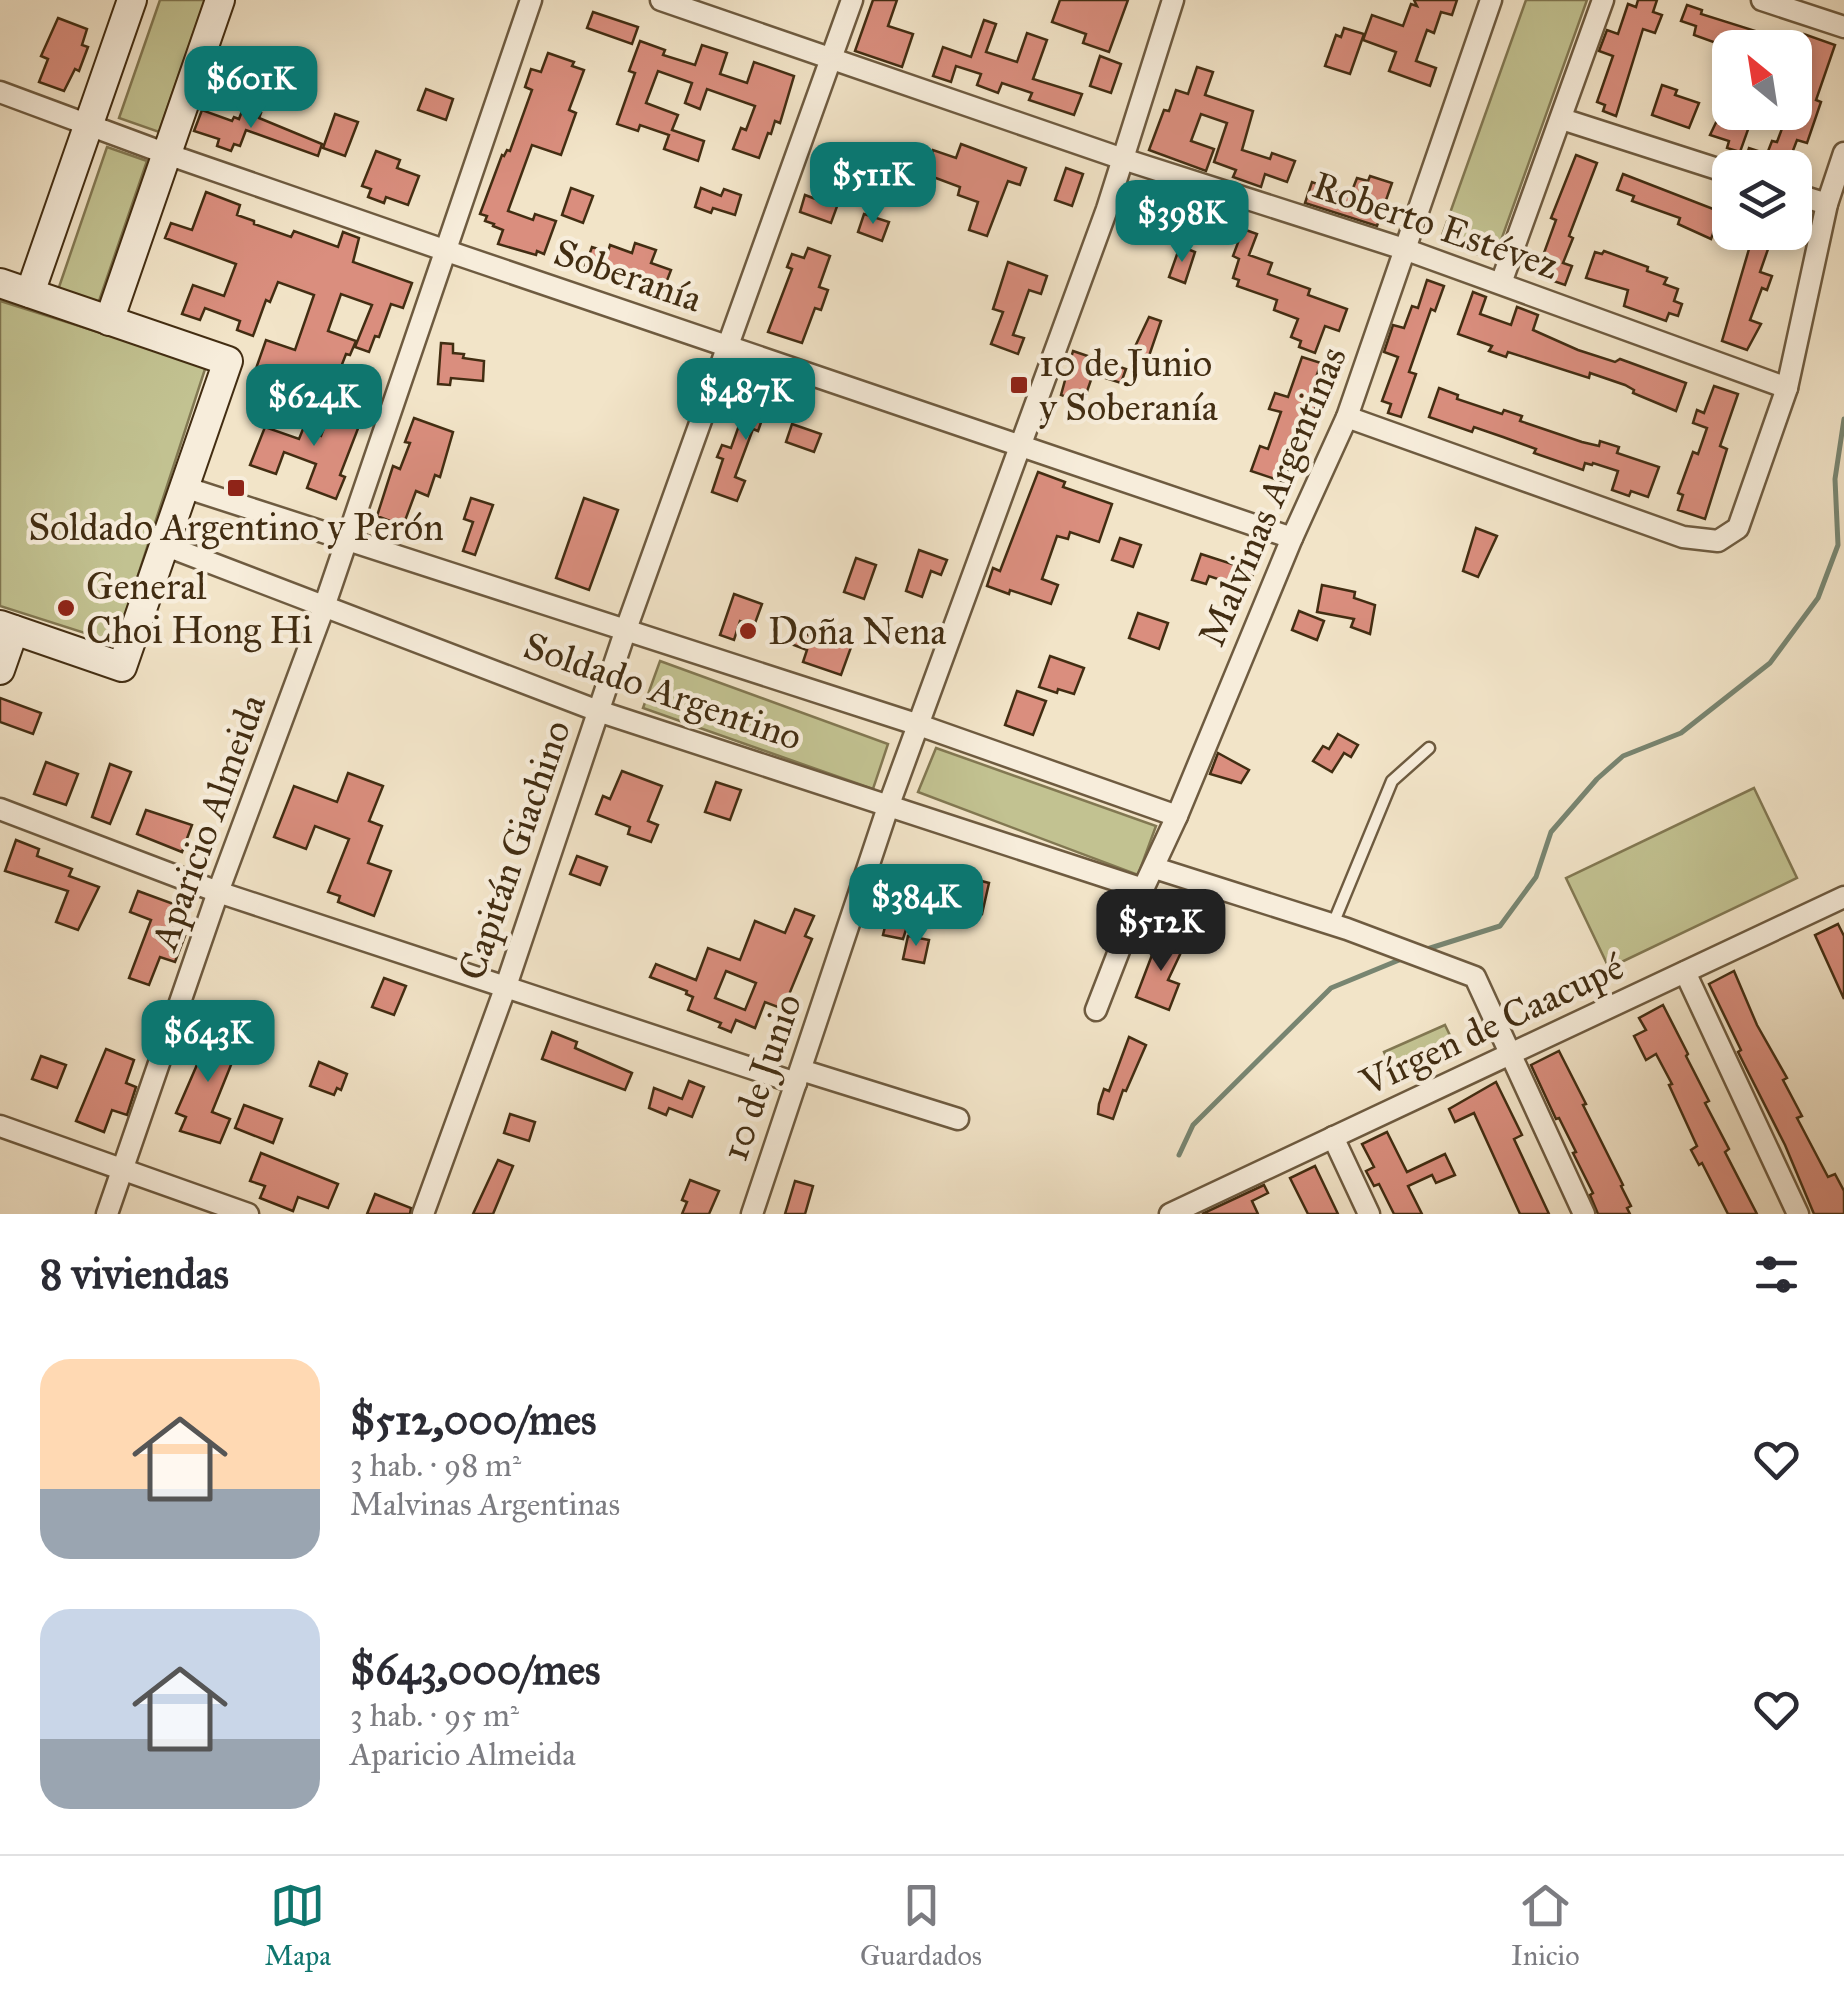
<!DOCTYPE html>
<html lang="es">
<head>
<meta charset="utf-8">
<style>
	body { margin:0; font-family:"IM FELL Great Primer",serif; background:#f2f2f3; color:#2b2b33; height:100vh; display:flex; flex-direction:column; font-size:38px; white-space:nowrap }
	* { box-sizing:border-box; margin:0 }
	p { font-size:32px; color:#7c7c81 }
	.icon { flex:none; width:55px; height:55px; fill:none; stroke:currentColor; stroke-width:2; stroke-linecap:round; stroke-linejoin:round }
	.map { position:relative; height:1214px; overflow:hidden }
	.panel { display:flex; flex-direction:column; background:#fff; flex:1 }
	.panel>* { flex:none }
	.needle { width:65px; rotate:330deg }
	.buttons { position:absolute; left:1712px; top:30px; display:grid; gap:20px }
	.buttons a { display:grid; place-items:center; width:100px; height:100px; border-radius:20px; background:#fff; box-shadow:0 5px 15px #0003; font-size:50px }
	.price { position:absolute; translate:-50% -85px; padding:0 22px; border-radius:20px; background:#0f766e; color:#fff; font-size:32px; line-height:65px; filter:drop-shadow(0 2px 5px #0008) }
	.price::after { content:''; position:absolute; left:50%; top:60px; width:30px; height:22px; margin-left:-15px; background:inherit; clip-path:polygon(0 0,100% 0,50% 100%) }
	.price.selected { background:#222; color:#fff }
	ul { padding:0; list-style:none }
	li { display:flex; align-items:center; gap:30px; height:250px; padding:0 40px }
	li span { display:grid; place-items:center; flex:none; width:280px; height:200px; border-radius:30px; color:#555 }
	li>.icon { margin-inline-start:auto }
	span .icon { width:120px; height:120px; fill:#fffc; stroke-width:1 }
	li b { font-size:42px }
	h2 { display:flex; justify-content:space-between; align-items:center; height:120px; padding:0 40px; font-size:42px }
	.menu { display:flex; justify-content:space-around; align-items:center; height:140px; border-top:2px solid #e1e1e2; background:#fff; font-size:28px; color:#7c7c81 }
	.menu a { display:grid; justify-items:center; gap:5px }
	.menu .selected { color:#0f766e }
	.map>svg:first-child { display:block }
</style>
</head>
<body>
<div class="map">
<svg width="1844" height="1214" viewBox="0 0 1844 1214">
	<rect width="100%" height="100%" fill="#f2e4c8"/>
	<filter id="stains"><feTurbulence type="fractalNoise" baseFrequency=".002" numOctaves="4"/><feColorMatrix values="0 0 0 0 .2 0 0 0 0 .09 0 0 0 0 .02 0 0 0 .5 -.17"/></filter>
	<radialGradient id="worn" r=".72"><stop offset=".6" stop-color="#630" stop-opacity="0"/><stop offset="1" stop-color="#630" stop-opacity=".3"/></radialGradient>
	<g fill="#c2c291" stroke="#827852" stroke-width="2.5">
		<path d="M160,0H205L159,132L119,118Z"/>
		<path d="M1526,0H1587L1494,260L1440,241Z"/>
		<path d="M107,147L147,161L98,304L58,290Z"/>
		<path d="M0,301L206,366L116,643L0,606Z"/>
		<path d="M660,661L888,744L873,789L643,708Z"/>
		<path d="M936,748L1156,826L1138,875L918,792Z"/>
		<path d="M1754,788L1797,878L1609,968L1566,878Z"/>
		<path d="M1445,1025L1457,1050L1395,1078L1384,1052Z"/>
	</g>
	<g fill="none" stroke-linecap="round" stroke-linejoin="round">
		<g stroke="#788571" stroke-width="5">
			<path d="M1424,950L1500,926L1536,877L1551,832L1597,779L1623,756L1681,733L1770,663L1818,598L1838,545L1835,479L1844,419"/>
			<path d="M1179,1155L1193,1125L1331,988L1404,958"/>
		</g>
	</g>
	<g fill="#da8e7e" stroke="#422d12" stroke-width="2.5" fill-rule="evenodd">
		<path d="M873,0H897L888,26L913,34L902,67L855,51Z"/>
		<path d="M1060,0H1128L1109,52L1083,43L1086,34L1052,22Z"/>
		<path d="M1414,0H1457L1452,15L1441,12L1434,33L1427,30L1416,61L1436,68L1430,86L1389,71L1396,52L1363,40L1372,15L1403,26L1411,4L1417,6Z"/>
		<path d="M1638,0H1657L1653,12L1662,15L1655,33L1643,29L1616,116L1603,111L1605,105L1597,102L1613,56L1599,51L1607,30L1618,34L1628,4L1636,7Z"/>
		<path d="M1687,5L1702,10L1701,14L1800,45L1804,34L1835,45L1816,100L1821,102L1807,143L1797,140L1789,161L1799,168H1756L1744,163L1749,148L1767,154L1772,141L1777,142L1788,112H1795V102L1806,72L1800,69L1806,53L1799,48H1730L1694,35L1696,26L1681,21Z"/>
		<path d="M593,12L638,27L632,44L587,28Z"/>
		<path d="M58,18L87,29L82,45L88,47L79,71L75,69L64,91L39,82L48,59L41,56Z"/>
		<path d="M984,20L996,24L986,52L1017,62L1027,33L1047,40L1033,79L1082,94L1074,115L1029,100L1032,93L1002,83L998,93L977,85L981,74L956,66L951,82L933,76L943,47L971,57Z"/>
		<path d="M1344,28L1364,34L1350,74L1325,66L1336,35L1341,37Z"/>
		<path d="M640,41L665,50L663,55L695,65L702,45L727,53L720,74L747,83L754,62L794,76L780,123L775,121L771,134L768,133L759,158L733,149L741,128L746,130L755,106L707,89L700,109L685,103L692,83L658,71L646,103L678,115L672,130L704,141L698,161L664,149L669,135L640,125L638,131L617,124L635,73L629,71Z"/>
		<path d="M548,53L574,62L572,66L584,70L569,110L576,113L561,155L532,145L508,211L533,220L535,214L556,221L544,254L537,251L536,255L498,244L503,230L493,226L494,224L485,221L487,216L480,214L502,155L504,156L507,150L510,151L532,90L525,87L531,69L541,72Z"/>
		<path d="M1100,56L1121,64L1111,93L1090,86Z"/>
		<path d="M1197,67L1213,72L1205,95L1253,111L1242,150L1270,159L1272,153L1295,161L1287,182L1265,174L1261,187L1233,177L1236,170L1214,162L1227,123L1201,114L1191,141L1214,149L1206,171L1149,150L1164,110L1169,111L1176,90L1188,94Z"/>
		<path d="M1662,85L1677,90L1675,95L1699,103L1689,128L1652,115Z"/>
		<path d="M426,89L453,99L446,120L418,110Z"/>
		<path d="M244,106L261,113L259,118L322,144L318,156L246,130L240,146L234,144L231,151L217,146L219,139L194,131L202,110L232,121L234,117L239,119Z"/>
		<path d="M1721,112L1750,124L1740,152L1727,148L1729,141L1710,135Z"/>
		<path d="M335,114L358,122L345,156L323,148Z"/>
		<path d="M961,144L1026,168L1020,185L1008,181L987,236L969,230L978,202L958,195L960,187L925,174L933,150L956,158Z"/>
		<path d="M847,150L863,155L860,165L863,166L855,191L844,187L831,223L800,212L805,195L821,201L830,174L816,169L822,152L843,159Z"/>
		<path d="M376,151L400,160L397,168L419,176L408,205L386,197L384,203L368,197L371,189L362,186Z"/>
		<path d="M1576,155L1597,163L1569,236L1573,238L1563,263L1572,266L1565,285L1536,275L1556,220L1551,218Z"/>
		<path d="M1066,168L1083,174L1072,206L1055,200Z"/>
		<path d="M1623,174L1721,212L1711,239L1678,224L1680,218L1632,201L1634,196L1617,190Z"/>
		<path d="M1370,176L1392,183L1377,226L1305,203L1312,182L1350,196L1357,178L1368,181Z"/>
		<path d="M571,188L593,196L583,223L562,215Z"/>
		<path d="M701,188L721,196L724,189L741,195L735,215L713,208L711,213L695,207Z"/>
		<path d="M206,192L240,205L237,215L254,221V224L291,237L294,231L338,247L343,232L359,238L353,262L412,283L403,308L391,304L379,337L375,336L369,352L355,347L372,305L341,294L328,331L356,341L350,355L346,354L326,406L252,380L266,340L295,350L314,295L278,282L270,302L266,300L253,336L237,330L240,321L205,308L200,320L182,314L193,285L224,296L236,264L165,238L171,223L192,230Z"/>
		<path d="M864,214L889,222L882,241L858,232Z"/>
		<path d="M1243,229L1257,234L1249,255L1272,263L1268,274L1310,289L1308,295L1347,309L1339,331L1325,326L1315,353L1299,347L1301,341L1291,337L1298,319L1274,310L1277,300L1237,286L1239,280L1233,278L1239,259L1233,256Z"/>
		<path d="M1754,232H1774L1760,272L1772,276L1767,290L1762,288L1750,320L1761,324L1747,350L1722,341Z"/>
		<path d="M635,243L656,250L651,263L671,270L663,291L648,286L650,282L601,265L596,276L583,272L592,247L608,252L610,245L632,253Z"/>
		<path d="M1180,246L1195,252L1185,283L1169,277Z"/>
		<path d="M808,248L830,256L819,287L828,290L821,310L815,308L802,343L768,332L792,269L787,267L792,254L804,258Z"/>
		<path d="M1604,251L1648,267L1647,271L1667,278L1664,284L1678,289L1674,301L1682,304L1678,316L1669,313L1666,321L1624,306L1628,290L1586,278L1595,252L1602,254Z"/>
		<path d="M1008,262L1047,276L1041,294L1029,290L1013,335L1024,338L1018,354L991,344L1003,312L993,309Z"/>
		<path d="M1427,280L1444,286L1435,311L1431,309L1409,372L1416,374L1401,417L1388,413L1391,404L1382,401L1398,357L1384,352L1393,325L1404,328L1412,306L1418,308Z"/>
		<path d="M1473,292L1486,297L1480,314L1511,325L1517,307L1538,315L1533,330L1578,350L1615,362L1620,359L1686,383L1676,411L1633,393L1634,390L1625,385L1590,373L1589,378L1508,352L1506,357L1489,351L1492,346L1458,334Z"/>
		<path d="M1149,317L1161,321L1148,359L1132,353Z"/>
		<path d="M441,343L453,344V353L464,354L463,358L484,361L483,381L451,378L450,385L438,384Z"/>
		<path d="M1073,351L1126,369L1121,383L1093,374L1083,403L1061,395Z"/>
		<path d="M1302,357L1321,363L1310,395L1319,398L1310,423L1303,420L1284,482L1251,471L1260,446L1268,449L1281,412L1269,409L1275,393L1288,397Z"/>
		<path d="M1714,386L1738,394L1720,446L1727,449L1705,519L1678,510L1683,495L1678,493L1693,452L1698,454L1707,428L1693,423L1697,410L1704,413Z"/>
		<path d="M1439,388L1458,395L1457,399L1502,414L1504,410L1522,416L1520,421L1582,442L1599,446L1600,441L1619,447L1617,453L1659,467L1648,497L1631,491L1629,496L1612,490L1618,471L1593,463L1592,465L1585,463L1583,470L1534,453L1536,449L1503,437L1474,427L1472,432L1429,417Z"/>
		<path d="M770,389L790,396L782,420L764,414L758,431L753,429L735,477L745,481L737,501L712,492L723,459L717,457L722,445L731,448L748,400L764,406Z"/>
		<path d="M334,402L364,413L340,475L345,477L336,499L307,488L316,464L284,452L276,474L250,465L265,427L299,439L303,429L321,436Z"/>
		<path d="M414,418L453,432L440,477L435,475L428,496L416,491L403,526L377,516L393,466L400,469L410,443L405,442Z"/>
		<path d="M792,424L821,434L814,452L786,442Z"/>
		<path d="M1038,472L1065,482L1063,487L1112,504L1099,542L1070,532L1068,539L1057,536L1042,579L1058,585L1051,604L1010,590L1009,594L987,586L993,568L1000,571Z"/>
		<path d="M471,498L493,505L475,555L463,551L473,522L464,519Z"/>
		<path d="M584,498L618,510L589,590L556,578Z"/>
		<path d="M1476,528L1497,536L1478,577L1463,571Z"/>
		<path d="M1120,538L1141,545L1133,567L1112,560Z"/>
		<path d="M919,550L947,560L941,575L931,571L922,597L906,591Z"/>
		<path d="M1201,554L1241,567L1244,557L1257,561L1248,589L1209,576L1206,584L1192,580Z"/>
		<path d="M856,558L876,565L864,599L844,592Z"/>
		<path d="M1322,585L1355,592L1354,598L1375,605L1370,634L1351,627L1354,619L1317,612Z"/>
		<path d="M734,594L762,604L754,626L740,621L734,640L720,635Z"/>
		<path d="M1299,611L1324,621L1317,640L1292,630Z"/>
		<path d="M1138,613L1168,623L1159,649L1129,638Z"/>
		<path d="M791,628L830,644L834,632L854,639L841,675L803,662L807,650L786,642Z"/>
		<path d="M1050,656L1084,668L1074,694L1058,689L1057,693L1039,687Z"/>
		<path d="M1017,691L1046,701L1033,735L1005,725Z"/>
		<path d="M0,698L41,713L33,734L0,722Z"/>
		<path d="M1338,734L1358,745L1351,757L1344,753L1332,772L1313,761L1323,746L1329,749Z"/>
		<path d="M1218,753L1249,770L1241,783L1210,774Z"/>
		<path d="M46,762L78,774L66,805L34,794Z"/>
		<path d="M110,764L131,772L110,824L92,817Z"/>
		<path d="M622,771L662,786L648,821L658,825L651,842L628,834L630,827L596,814L603,796L610,799Z"/>
		<path d="M348,773L383,786L369,821L382,826L368,863L391,871L374,916L338,902L340,896L328,892L349,839L315,826L306,849L274,837L294,786L337,802Z"/>
		<path d="M716,782L741,790L730,820L705,812Z"/>
		<path d="M146,810L192,825L182,852L137,834Z"/>
		<path d="M16,840L39,849L37,856L72,869L69,876L99,887L78,930L56,922L68,891L5,871Z"/>
		<path d="M577,856L607,867L600,885L570,874Z"/>
		<path d="M974,879L989,883L982,914L966,910Z"/>
		<path d="M138,891L179,906L170,930L185,936L175,962L160,957L149,985L129,978L151,920L130,912Z"/>
		<path d="M886,899L913,908L903,939L883,935L888,914L881,911Z"/>
		<path d="M795,909L814,916L805,936L812,939L783,1009L765,1002L755,1028L736,1020L731,1032L719,1027L721,1023L688,1010L693,997L686,994L687,991L650,977L656,964L696,980L708,948L740,960L755,921L785,933ZM726,971L756,983L745,1010L715,998Z"/>
		<path d="M1838,924L1844,936V999L1815,935Z"/>
		<path d="M1160,934L1184,946L1168,980L1179,984L1169,1010L1136,997Z"/>
		<path d="M908,936L929,940L924,963L903,959Z"/>
		<path d="M1734,971L1757,1025L1787,1078L1783,1080L1802,1116L1797,1118L1828,1177L1835,1174L1844,1191V1214H1814L1785,1145L1738,1052L1741,1050L1709,984Z"/>
		<path d="M384,978L406,986L394,1015L372,1007Z"/>
		<path d="M1663,1005L1688,1054L1686,1056L1709,1101L1705,1103L1729,1149L1725,1152L1757,1214H1728L1702,1163L1699,1165L1691,1150L1697,1146L1669,1085L1672,1084L1656,1054L1646,1060L1634,1036L1646,1030L1639,1018Z"/>
		<path d="M211,1019L238,1030L227,1058L233,1060L212,1112L230,1119L220,1143L180,1131L186,1117L176,1113L196,1067Z"/>
		<path d="M552,1032L577,1042L575,1048L632,1073L625,1090L542,1059Z"/>
		<path d="M1129,1037L1146,1045L1126,1091L1123,1090L1113,1119L1098,1114L1099,1104L1104,1089L1109,1091Z"/>
		<path d="M106,1049L134,1060L126,1083L136,1087L127,1115L112,1110L104,1132L76,1121Z"/>
		<path d="M1559,1051L1586,1104L1583,1105L1623,1185L1621,1186L1631,1206L1627,1208L1630,1214H1598L1590,1195L1593,1193L1573,1153L1576,1152L1559,1118L1556,1119L1531,1065Z"/>
		<path d="M41,1056L66,1065L57,1088L32,1079Z"/>
		<path d="M319,1062L347,1074L341,1090L337,1088L334,1095L310,1086Z"/>
		<path d="M689,1081L704,1087L692,1117L669,1108L666,1115L649,1108L654,1088L682,1099Z"/>
		<path d="M1496,1082L1522,1135L1514,1139L1549,1214H1520L1474,1113L1455,1122L1449,1109Z"/>
		<path d="M244,1105L282,1119L273,1143L235,1128Z"/>
		<path d="M510,1114L535,1122L529,1141L504,1133Z"/>
		<path d="M1387,1132L1407,1172L1445,1154L1455,1175L1436,1183L1432,1175L1408,1186L1422,1214H1394L1379,1184L1374,1186L1366,1171L1374,1167L1362,1144Z"/>
		<path d="M261,1153L338,1184L328,1208L298,1197L293,1211L260,1198L265,1186L250,1181Z"/>
		<path d="M498,1160L513,1166L493,1214H473Z"/>
		<path d="M1315,1166L1338,1214H1308L1290,1178Z"/>
		<path d="M690,1180L719,1191L709,1214H682L687,1202L682,1200Z"/>
		<path d="M795,1181L813,1186L805,1214H785Z"/>
		<path d="M1264,1185L1268,1193L1252,1201L1258,1214H1202Z"/>
		<path d="M375,1194L411,1208L410,1214H367Z"/>
	</g>
	<g fill="none" stroke-linecap="round" stroke-linejoin="round">
		<g stroke="#6e5b40" stroke-width="15">
			<path id="lane" d="M1333,924L1392,781L1429,748"/>
		</g>
		<g stroke="#6e5b40" stroke-width="25">
			<g id="street">
				<path d="M661,0L1123,159L1407,250L1787,388"/>
				<path d="M1762,0L1844,27"/>
				<path d="M0,92L167,154L444,250L1292,538"/>
				<path d="M1562,119L1730,173"/>
				<path d="M1795,194L1827,204"/>
				<path d="M1501,283L1603,0"/>
				<path d="M1347,417L1683,537L1718,541L1738,528L1787,388L1827,204L1844,153"/>
				<path d="M184,487L919,725L1177,816"/>
				<path d="M164,545L598,711L1143,889"/>
				<path d="M0,809L218,892L796,1083"/>
				<path d="M1155,868L1347,929L1475,977L1584,1214"/>
				<path d="M1685,972L1798,1214"/>
				<path d="M1096,1010L1143,889L1177,816L1292,538L1347,417L1491,0"/>
				<path d="M801,1070L958,1119"/>
				<path d="M0,1126L248,1214"/>
				<path d="M1333,1137L1369,1214"/>
				<path d="M107,1214L218,892L324,607L531,0"/>
				<path d="M423,1214L506,986L625,632L852,0"/>
				<path d="M752,1214L888,807L1107,209L1173,0"/>
				<path d="M1170,1214L1844,897"/>
			</g>
		</g>
		<g stroke="#422d12" stroke-width="32">
			<g id="secondary">
				<path d="M0,283L228,361L122,667L0,625"/>
				<path d="M30,293L132,0"/>
				<path d="M109,321L220,0"/>
				<path d="M0,670L14,630"/>
			</g>
		</g>
		<use href="#lane" stroke="#f7eddb" stroke-width="10"/>
		<use href="#street" stroke="#f7eddb" stroke-width="20"/>
		<use href="#secondary" stroke="#f7eddb" stroke-width="28"/>
	</g>
	<g fill="#8f2418" stroke="#f7eddb" stroke-width="4">
		<rect x="1009" y="375" width="20" height="20" rx="5"/>
		<rect x="226" y="478" width="20" height="20" rx="5"/>
		<circle cx="66" cy="608" r="10"/>
		<circle cx="748" cy="631" r="10"/>
	</g>
	<g text-anchor="middle" dominant-baseline="central" stroke-width="9" stroke-linejoin="round" paint-order="stroke">
		<g font-size="38" fill="#422d12" stroke="#f7eddb">
			<text transform="translate(1436 225) rotate(19)">Roberto Estévez</text>
			<text transform="translate(628 275) rotate(19)">Soberanía</text>
			<text transform="translate(1272 496) rotate(-67)">Malvinas Argentinas</text>
			<text transform="translate(663 691) rotate(19)">Soldado Argentino</text>
			<text transform="translate(208 822) rotate(-70)">Aparicio Almeida</text>
			<text transform="translate(514 850) rotate(-71)">Capitán Giachino</text>
			<text transform="translate(1492 1024) rotate(-25)">Vírgen de Caacupé</text>
			<text transform="translate(761 1077) rotate(-71)">10 de Junio</text>
		</g>
		<g font-size="38" fill="#422d12" stroke="#f7eddb" text-anchor="start">
			<text x="1039" y="363">10 de Junio<tspan x="1039" dy="44">y Soberanía</tspan></text>
			<text x="236" y="527" text-anchor="middle">Soldado Argentino y Perón</text>
			<text x="86" y="586">General<tspan x="86" dy="44">Choi Hong Hi</tspan></text>
			<text x="768" y="631">Doña Nena</text>
		</g>
	</g>
	<rect width="100%" height="100%" filter="url(#stains)"/>
	<rect width="100%" height="100%" fill="url(#worn)"/>
</svg>
<div class="buttons">
<a><svg class="needle" viewBox="-14 -14 28 28"><path d="M0-13l5 13h-10z" fill="#e53935"/><path d="M0 13l5-13h-10z" fill="#7c7c81"/></svg></a>
<a><svg class="icon" aria-label="layers" viewBox="0 0 24 24"><path d="M12 4l9 5-9 5-9-5zM3 14l9 5 9-5"/></svg></a>
</div>
<b class="price" style="left:251px;top:131px">$601K</b>
<b class="price" style="left:873px;top:227px">$511K</b>
<b class="price" style="left:1182px;top:265px">$398K</b>
<b class="price" style="left:746px;top:443px">$487K</b>
<b class="price" style="left:314px;top:449px">$624K</b>
<b class="price" style="left:916px;top:949px">$384K</b>
<b class="price selected" style="left:1161px;top:974px">$512K</b>
<b class="price" style="left:208px;top:1085px">$643K</b>
</div>
<section class="panel">
<h2>8 viviendas<svg class="icon" aria-label="filters" viewBox="0 0 24 24"><path d="M4 7h16M4 17h16"/><circle cx="9" cy="7" r="2"/><circle cx="15" cy="17" r="2"/></svg></h2>
<ul>
<li><span style="background:linear-gradient(#ffd9b3 65%,#9aa5b1 0)"><svg class="icon" aria-label="home" viewBox="0 0 24 24"><path d="M3 11l9-7 9 7M6 9v11h12V9"/></svg></span><div><b>$512,000/mes</b><p>3 hab. · 98 m²</p><p>Malvinas Argentinas</p></div><svg class="icon" aria-label="heart" viewBox="0 0 24 24"><path d="M12 20l-8-8c-3-5 5-10 8-4 3-6 11-1 8 4z"/></svg></li>
<li><span style="background:linear-gradient(#c9d6e8 65%,#9aa5b1 0)"><svg class="icon" aria-label="home" viewBox="0 0 24 24"><path d="M3 11l9-7 9 7M6 9v11h12V9"/></svg></span><div><b>$643,000/mes</b><p>3 hab. · 95 m²</p><p>Aparicio Almeida</p></div><svg class="icon" aria-label="heart" viewBox="0 0 24 24"><path d="M12 20l-8-8c-3-5 5-10 8-4 3-6 11-1 8 4z"/></svg></li>
</ul>
</section>
<nav class="menu">
<a class="selected"><svg class="icon" aria-label="map" viewBox="0 0 24 24"><path d="M3 6l6-2 6 2 6-2v14l-6 2-6-2-6 2zM9 4v14M15 6v14"/></svg>Mapa</a>
<a><svg class="icon" aria-label="saved" viewBox="0 0 24 24"><path d="M7 4h10v16l-5-4-5 4z"/></svg>Guardados</a>
<a><svg class="icon" aria-label="home" viewBox="0 0 24 24"><path d="M3 11l9-7 9 7M6 9v11h12V9"/></svg>Inicio</a>
</nav>
</body>
</html>
